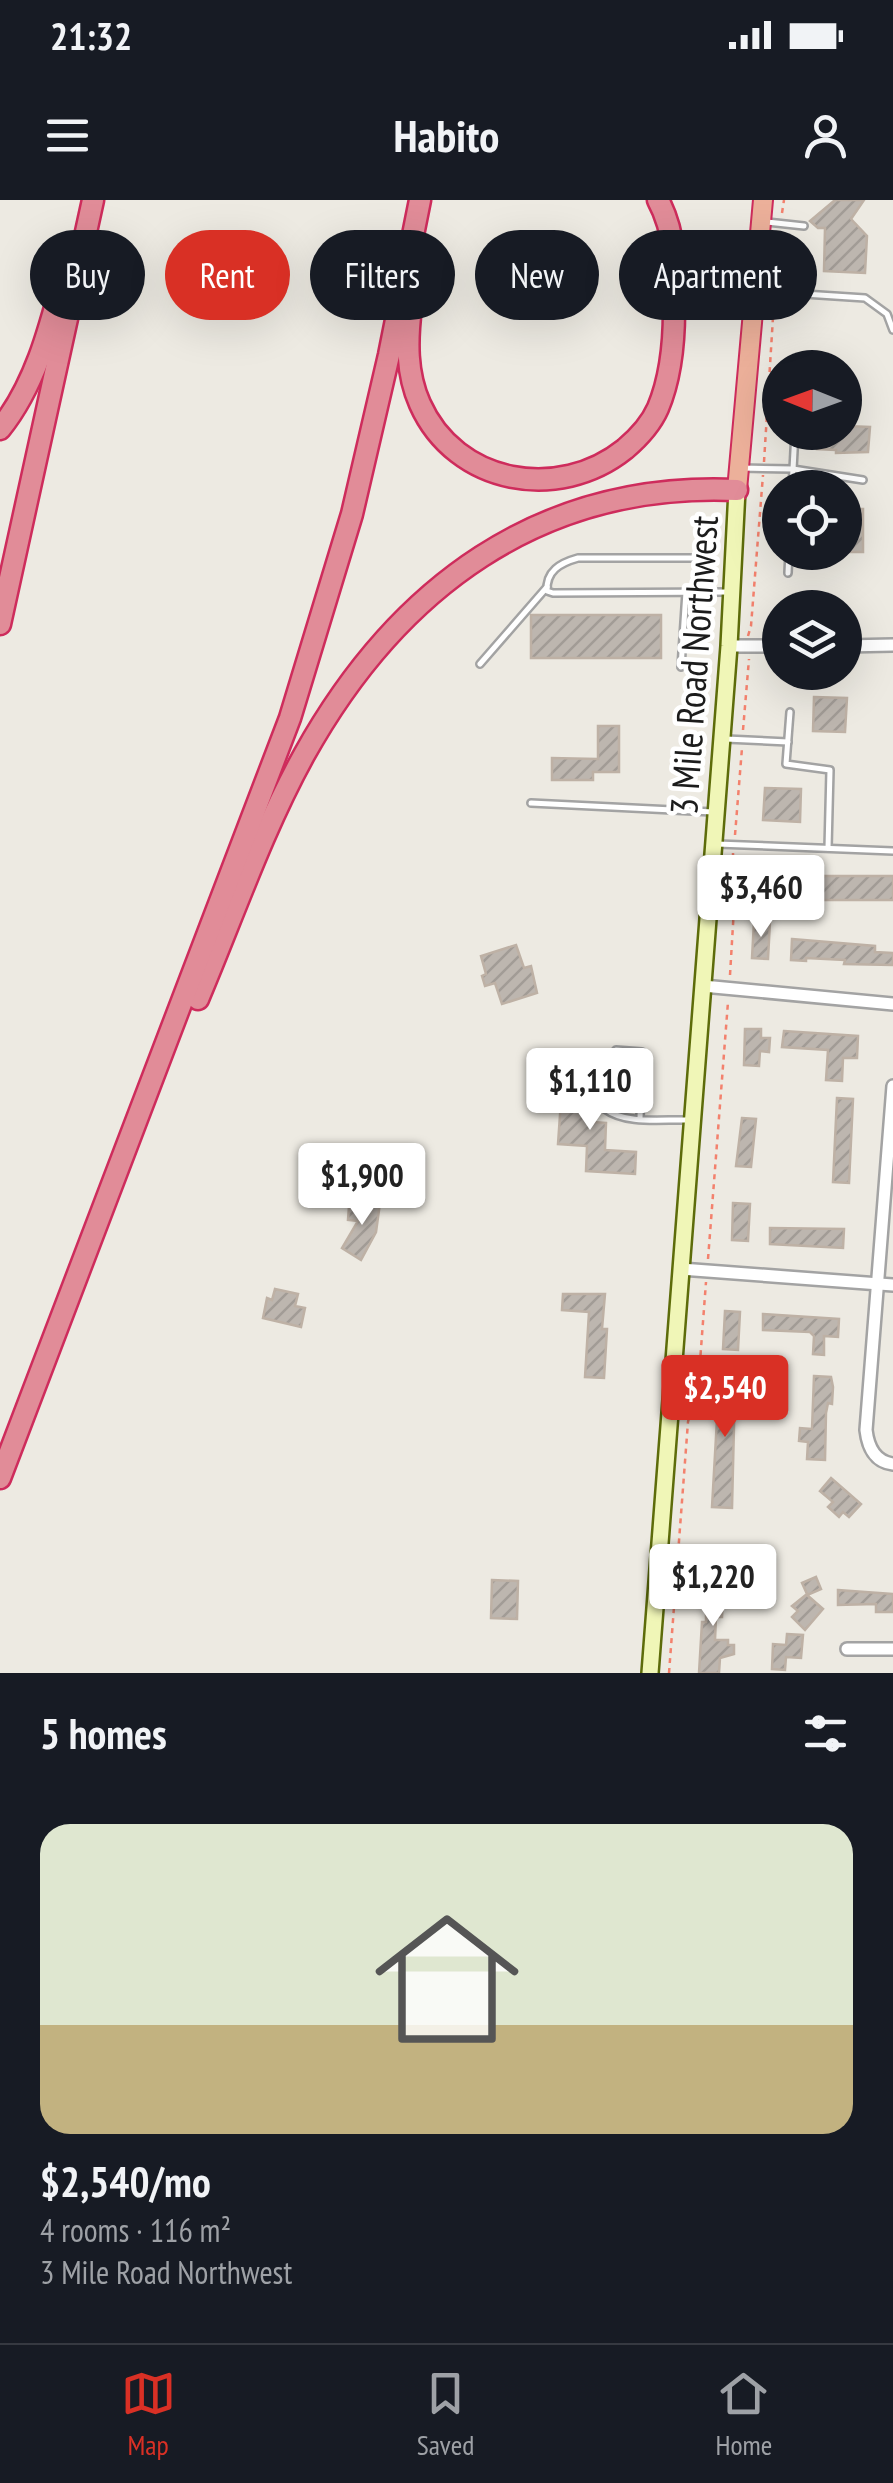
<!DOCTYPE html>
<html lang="en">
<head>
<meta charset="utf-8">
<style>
	body { margin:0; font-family:"PT Sans Narrow",sans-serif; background:#20242c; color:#f1f3f6; height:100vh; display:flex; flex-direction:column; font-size:38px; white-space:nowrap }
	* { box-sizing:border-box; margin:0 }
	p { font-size:32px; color:#9ea1a6 }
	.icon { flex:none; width:55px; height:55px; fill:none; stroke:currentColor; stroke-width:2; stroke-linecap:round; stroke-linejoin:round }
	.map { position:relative; height:1473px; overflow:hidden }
	.panel { display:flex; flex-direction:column; background:#171b24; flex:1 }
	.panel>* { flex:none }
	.guide { position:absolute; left:30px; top:30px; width:835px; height:90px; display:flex; gap:20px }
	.needle { width:65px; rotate:271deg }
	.controls { position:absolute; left:762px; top:150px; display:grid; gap:20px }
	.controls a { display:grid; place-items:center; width:100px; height:100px; border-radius:50%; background:#171b24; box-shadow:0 10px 40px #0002; font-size:50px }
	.price { position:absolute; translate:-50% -85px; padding:0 22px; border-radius:10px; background:#fff; color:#222; font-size:32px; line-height:65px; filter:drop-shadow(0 2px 5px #0008) }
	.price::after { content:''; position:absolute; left:50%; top:60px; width:30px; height:22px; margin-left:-15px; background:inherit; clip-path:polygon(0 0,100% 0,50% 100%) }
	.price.active { background:#d93025; color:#fff }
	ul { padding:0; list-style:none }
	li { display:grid; align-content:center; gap:20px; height:530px; padding:0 40px }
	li+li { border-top:2px solid #363941 }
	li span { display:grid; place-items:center; height:310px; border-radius:30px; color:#555 }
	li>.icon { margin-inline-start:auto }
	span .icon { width:180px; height:180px; fill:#fffc; stroke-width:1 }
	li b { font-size:42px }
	h2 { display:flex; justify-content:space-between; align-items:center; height:120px; padding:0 40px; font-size:42px }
	.pill { padding:0 35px; border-radius:45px; background:#171b24; box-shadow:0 10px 40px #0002; font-size:35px; line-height:90px }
	.pill.active { background:#d93025; color:#fff }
	.status { display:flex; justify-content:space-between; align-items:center; height:70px; padding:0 50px; background:#171b24; direction:ltr }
	.status svg { height:28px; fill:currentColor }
	header { display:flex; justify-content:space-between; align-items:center; height:130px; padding:0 40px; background:#171b24; font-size:45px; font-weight:700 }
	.tabs { display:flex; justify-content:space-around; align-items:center; height:140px; border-top:2px solid #363941; background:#171b24; font-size:28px; color:#9ea1a6 }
	.tabs a { display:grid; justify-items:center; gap:5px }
	.tabs .active { color:#d93025 }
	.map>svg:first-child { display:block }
</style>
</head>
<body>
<div class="status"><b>21:32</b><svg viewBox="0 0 49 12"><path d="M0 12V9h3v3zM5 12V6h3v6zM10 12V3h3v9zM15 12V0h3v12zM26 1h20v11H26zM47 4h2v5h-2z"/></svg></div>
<header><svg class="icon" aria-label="menu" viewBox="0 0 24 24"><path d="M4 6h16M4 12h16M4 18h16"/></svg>Habito<svg class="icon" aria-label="person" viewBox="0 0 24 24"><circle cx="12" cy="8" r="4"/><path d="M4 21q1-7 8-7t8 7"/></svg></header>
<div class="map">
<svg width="893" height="1473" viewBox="0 0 893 1473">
	<defs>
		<pattern id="building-hatch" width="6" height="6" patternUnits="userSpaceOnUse" patternTransform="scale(2.5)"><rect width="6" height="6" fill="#bdb6af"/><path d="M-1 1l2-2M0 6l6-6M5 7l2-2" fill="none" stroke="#a29c96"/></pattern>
	</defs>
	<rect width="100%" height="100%" fill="#edeae2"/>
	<g fill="url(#building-hatch)" stroke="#beb1a5" stroke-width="2.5">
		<path d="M835,0H864L851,19L867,36L865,73L824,71L825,28H818L810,21Z"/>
		<path d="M845,226L870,227L868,252L836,253V250L817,249L818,232H845Z"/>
		<rect x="845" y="309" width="18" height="43"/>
		<rect x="531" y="415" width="130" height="43"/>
		<path d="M814,497L847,498L845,532L813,531Z"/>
		<path d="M598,526H619V572H593V580H552V558L598,559Z"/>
		<path d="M765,588L801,589L800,622L763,620Z"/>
		<rect x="759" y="676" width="134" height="24"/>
		<path d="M754,721L770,722L768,759L752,758Z"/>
		<path d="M792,739L875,746V752L893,753V765L844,764L845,760L806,758V761L791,760Z"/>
		<path d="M516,745L524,768L531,766L537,793L502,804L495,783L485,786L482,776L486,774L481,756Z"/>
		<path d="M745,829H761V838H770L769,852L760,851L759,866L744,865Z"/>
		<path d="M784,831L858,836L857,858H843L842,881L826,880L828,850L782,847Z"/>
		<path d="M562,886L594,887L592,922L606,923L605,950L636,952L635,974L586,971L587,946L558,944Z"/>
		<path d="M837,898L853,899L849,983L833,982Z"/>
		<path d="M742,918L756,919L751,967L736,966Z"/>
		<path d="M356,1002L380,1003L376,1032L361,1060L342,1048L358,1021L348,1020L349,1006H354Z"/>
		<path d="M733,1003L750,1004L748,1041L732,1040Z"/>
		<path d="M770,1028L844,1029L843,1048L770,1044Z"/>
		<path d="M275,1089L298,1094L295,1106L305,1108L301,1127L263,1118L267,1098L272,1100Z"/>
		<path d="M563,1094H605L602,1129H607L604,1178L585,1177L589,1112L562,1110Z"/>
		<path d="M725,1111L740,1112L738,1150L723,1149Z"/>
		<path d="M763,1114L839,1119L838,1137L824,1136V1155L813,1154L814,1136L810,1132L763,1130Z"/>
		<path d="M712,1174L742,1176L741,1186L735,1185L732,1308L712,1307L719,1184H712Z"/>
		<path d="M814,1176L831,1177L833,1187L832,1204L828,1203L826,1213L825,1260L807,1259L808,1242L799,1241L800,1228L812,1229Z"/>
		<path d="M831,1278L861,1304L849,1317L843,1312L839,1317L828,1307L833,1302L820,1291Z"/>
		<path d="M706,1376L724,1377L722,1417H716L715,1440H728V1445H734V1454L720,1458L719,1473H699L702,1422H706Z"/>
		<path d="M816,1377L821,1389L807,1395L823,1409L805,1430L792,1417L798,1411L792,1406L807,1394L802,1383Z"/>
		<path d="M492,1380L518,1381L517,1419L491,1418Z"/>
		<path d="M838,1390L893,1394V1412H876V1404L838,1405Z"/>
		<path d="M787,1434L803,1435L801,1458L786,1457L785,1470L772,1469L773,1444L786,1445Z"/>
	</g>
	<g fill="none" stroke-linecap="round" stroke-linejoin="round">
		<g stroke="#a3a3a3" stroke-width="10">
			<g id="service">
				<path d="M767,22L804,26"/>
				<path d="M759,91L865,98L887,114L893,130"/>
				<path d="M800,94L801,74"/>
				<path d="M741,268L793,269L863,280"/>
				<path d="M792,288L795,232"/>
				<path d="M788,373L789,352"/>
				<path d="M699,392L700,358H578C560,363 546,371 547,391L553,393L729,392"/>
				<path d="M480,464L547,387"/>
				<path d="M681,467L686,392"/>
				<path d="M790,512L786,564L830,570L828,648"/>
				<path d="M726,539L788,542"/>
				<path d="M531,603L713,612"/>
				<path d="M717,644L893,651"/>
				<path d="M640,918L642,852L616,850L604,866L605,909C626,925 663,919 689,920"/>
			</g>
		</g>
		<g stroke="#a3a3a3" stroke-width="16">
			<g id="minor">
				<path d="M729,446H780"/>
				<path d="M845,446L893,445"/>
				<path d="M703,786L893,804"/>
				<path d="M893,886L866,1230C868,1247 875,1262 893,1264"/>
				<path d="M681,1069L893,1085"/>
				<path d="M847,1449H893"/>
			</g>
		</g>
		<g stroke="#5d6c0a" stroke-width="20">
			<path id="secondary" d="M650,1473L729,446L737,290"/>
		</g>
		<g stroke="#ce2c5c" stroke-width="22">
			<path id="trunk" d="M737,290L763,0"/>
		</g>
		<g stroke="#ce2c5c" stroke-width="25">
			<g id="motorway">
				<path d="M411,107C407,140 406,173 420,204C456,285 559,302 625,249C638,238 651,224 658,208C671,177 674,144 674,111C675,72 677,35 658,0"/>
				<path d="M0,229C37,183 51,123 66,67"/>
				<path d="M0,424L93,0"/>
				<path d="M198,799C232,719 262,631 304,555C397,388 540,281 737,290"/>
				<path d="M0,1278L290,518L352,314L389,155L420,0"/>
			</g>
		</g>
		<g stroke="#f3816d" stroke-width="2.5" stroke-dasharray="5 5" stroke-linecap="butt">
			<path d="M782,13L784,0"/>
			<path d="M776,83L780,31"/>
			<path d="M764,262L774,101"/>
			<path d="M748,436L751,426L763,275"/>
			<path d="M743,530L749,459"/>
			<path d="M735,635L742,548"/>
			<path d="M730,775L734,708L733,653"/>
			<path d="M708,1059L728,802"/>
			<path d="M669,1473L688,1222L699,1175L706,1082"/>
		</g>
		<use href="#service" stroke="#fff" stroke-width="5"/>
		<use href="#minor" stroke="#fff" stroke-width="11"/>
		<use href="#secondary" stroke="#f0f6b7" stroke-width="15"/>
		<use href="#trunk" stroke="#ecb09a" stroke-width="18"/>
		<use href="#motorway" stroke="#e18c98" stroke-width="20"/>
	</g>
	<g text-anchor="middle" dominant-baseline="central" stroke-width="9" stroke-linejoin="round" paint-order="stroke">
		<g font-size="38" fill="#1c1c1c" stroke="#fff">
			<text transform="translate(693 465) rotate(-86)">3 Mile Road Northwest</text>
		</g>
	</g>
</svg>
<div class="controls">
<a><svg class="needle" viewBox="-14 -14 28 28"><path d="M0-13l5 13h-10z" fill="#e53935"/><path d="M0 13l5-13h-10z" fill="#9ea1a6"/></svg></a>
<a><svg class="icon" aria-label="locate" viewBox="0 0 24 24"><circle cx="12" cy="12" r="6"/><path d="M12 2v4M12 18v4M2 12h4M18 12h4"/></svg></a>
<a><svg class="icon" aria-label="layers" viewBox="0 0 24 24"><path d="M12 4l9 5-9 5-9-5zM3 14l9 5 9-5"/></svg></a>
</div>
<b class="price" style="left:761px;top:740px">$3,460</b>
<b class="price" style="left:590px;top:933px">$1,110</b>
<b class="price" style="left:362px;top:1028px">$1,900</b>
<b class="price active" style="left:725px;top:1240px">$2,540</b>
<b class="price" style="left:713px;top:1429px">$1,220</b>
<div class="guide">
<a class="pill">Buy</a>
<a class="pill active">Rent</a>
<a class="pill">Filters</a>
<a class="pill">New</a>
<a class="pill">Apartment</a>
</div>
</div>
<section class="panel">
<h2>5 homes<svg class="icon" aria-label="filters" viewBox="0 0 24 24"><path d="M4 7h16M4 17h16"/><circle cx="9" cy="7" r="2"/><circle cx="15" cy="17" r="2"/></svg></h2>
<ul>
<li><span style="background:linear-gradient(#dfe7d0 65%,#c2b280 0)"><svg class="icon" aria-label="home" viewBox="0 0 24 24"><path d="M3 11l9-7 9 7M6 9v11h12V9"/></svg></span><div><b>$2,540/mo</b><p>4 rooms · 116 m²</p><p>3 Mile Road Northwest</p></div></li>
</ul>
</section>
<nav class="tabs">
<a class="active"><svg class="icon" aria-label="map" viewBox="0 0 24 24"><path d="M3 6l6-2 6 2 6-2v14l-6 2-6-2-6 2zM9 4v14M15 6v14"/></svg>Map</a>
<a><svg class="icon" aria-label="saved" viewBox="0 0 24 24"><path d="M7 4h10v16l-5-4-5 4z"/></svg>Saved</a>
<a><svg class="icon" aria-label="home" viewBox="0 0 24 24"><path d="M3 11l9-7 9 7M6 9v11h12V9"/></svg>Home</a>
</nav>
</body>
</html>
